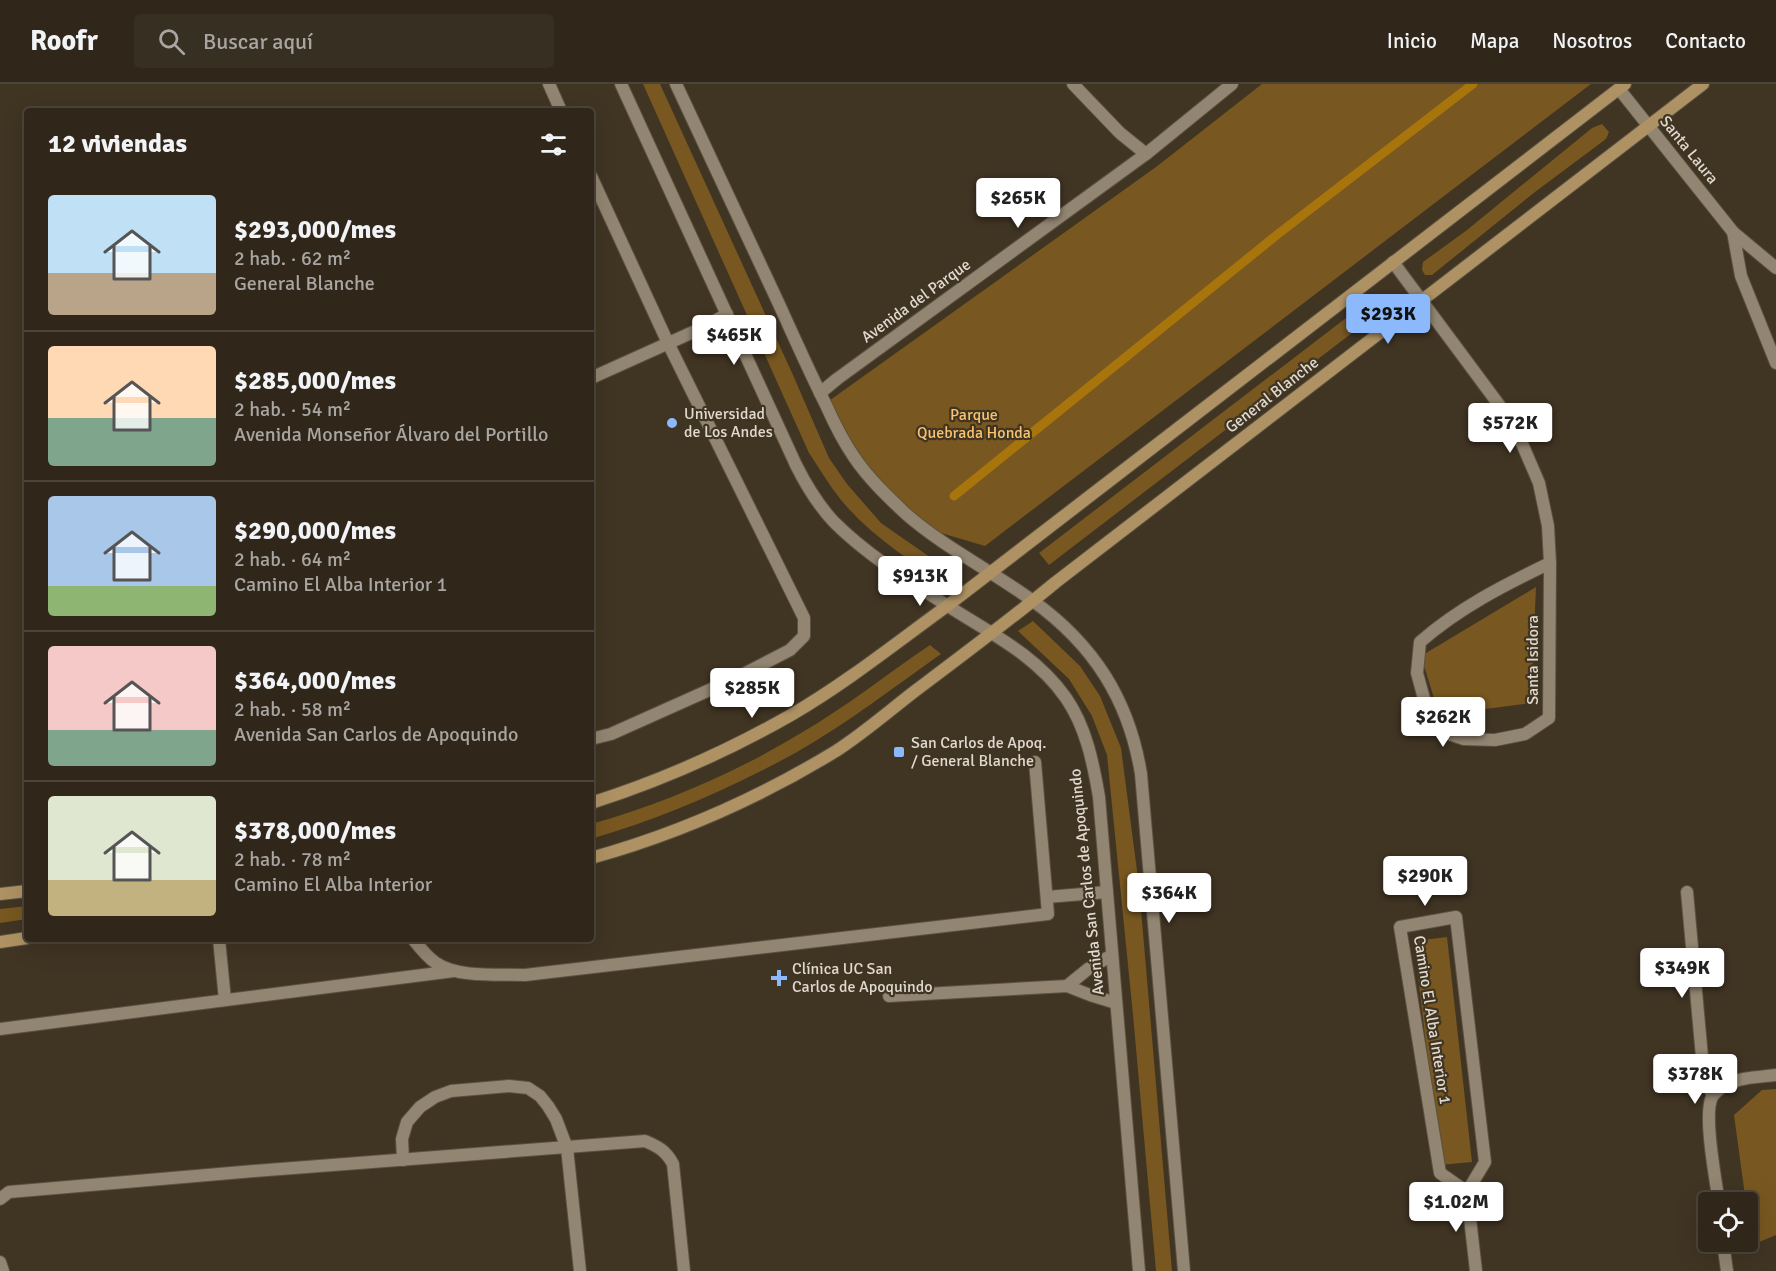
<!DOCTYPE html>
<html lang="es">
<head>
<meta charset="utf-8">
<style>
	body { margin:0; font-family:Signika,sans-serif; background:#382f23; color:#f1f3f6; height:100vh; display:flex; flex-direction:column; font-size:22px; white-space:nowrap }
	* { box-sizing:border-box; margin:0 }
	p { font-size:20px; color:#a8a5a2 }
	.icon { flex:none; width:33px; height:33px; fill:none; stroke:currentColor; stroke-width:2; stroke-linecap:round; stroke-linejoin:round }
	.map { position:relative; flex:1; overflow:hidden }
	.details { position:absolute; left:24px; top:24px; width:570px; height:834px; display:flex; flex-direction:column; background:#30271a; border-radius:6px; box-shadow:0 6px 24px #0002,0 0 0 2px #4b4439 }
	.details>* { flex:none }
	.tools { position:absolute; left:1698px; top:1108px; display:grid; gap:12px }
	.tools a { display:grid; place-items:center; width:60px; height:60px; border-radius:6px; background:#30271a; box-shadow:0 6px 24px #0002,0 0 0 2px #4b4439; font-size:30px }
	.price { position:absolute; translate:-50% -51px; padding:0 14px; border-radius:6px; background:#fff; color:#222; font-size:20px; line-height:39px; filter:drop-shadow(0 2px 3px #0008) }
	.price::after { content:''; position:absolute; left:50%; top:36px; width:18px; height:14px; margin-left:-9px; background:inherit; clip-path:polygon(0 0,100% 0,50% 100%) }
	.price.active { background:#8bb9fc; color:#111 }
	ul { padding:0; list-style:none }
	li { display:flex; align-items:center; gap:18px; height:150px; padding:0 24px }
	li+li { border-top:2px solid #4b4439 }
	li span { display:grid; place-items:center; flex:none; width:168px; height:120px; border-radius:6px; color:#555 }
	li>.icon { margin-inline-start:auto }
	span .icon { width:72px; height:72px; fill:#fffc; stroke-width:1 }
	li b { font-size:26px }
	h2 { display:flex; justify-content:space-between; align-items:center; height:72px; padding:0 24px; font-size:26px }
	header { display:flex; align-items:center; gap:36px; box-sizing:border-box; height:84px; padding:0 30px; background:#30271a; border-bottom:2px solid #4b4439 }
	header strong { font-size:28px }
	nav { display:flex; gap:33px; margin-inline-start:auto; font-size:21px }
	.search { width:420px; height:54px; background:#382f23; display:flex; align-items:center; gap:15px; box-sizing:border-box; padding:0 21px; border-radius:6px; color:#a8a5a2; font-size:22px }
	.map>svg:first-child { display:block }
</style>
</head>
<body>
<header>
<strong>Roofr</strong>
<div class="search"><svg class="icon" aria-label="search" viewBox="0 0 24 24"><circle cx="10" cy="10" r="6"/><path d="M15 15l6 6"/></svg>Buscar aquí</div>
<nav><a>Inicio</a><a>Mapa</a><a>Nosotros</a><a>Contacto</a></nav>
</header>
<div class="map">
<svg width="1776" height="1187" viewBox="0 0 1776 1187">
	<rect width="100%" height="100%" fill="#403423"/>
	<g fill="#785720">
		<path d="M643,0H660L793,291L829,374L847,400L881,439L960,494L958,500L950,503C911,478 870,451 841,416C829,401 819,384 809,369Z"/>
		<path d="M1262,0H1591L985,462L924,444L854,374L826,319L1156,83Z"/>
		<path d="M1602,40L1609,48L1606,55L1535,108L1432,191H1425L1422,186L1423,178L1467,146L1592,44Z"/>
		<path d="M1376,211H1383L1387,217L1386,223L1049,481L1039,469Z"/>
		<path d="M1536,503L1531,619L1462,628L1437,624L1421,572Z"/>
		<path d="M1033,537L1080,582L1100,612L1121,664L1139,802L1172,1187H1156L1133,931L1107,671L1092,632L1069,595L1018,547Z"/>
		<path d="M930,561L941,570C894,603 848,639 797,668C732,704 663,734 591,755V740C663,720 737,688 801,649C846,623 887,590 930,561Z"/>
		<path d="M27,822V835L0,839V825Z"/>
		<path d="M1447,853L1472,1078L1440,1081L1414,857Z"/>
		<path d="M1776,1005V1151L1752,1161L1748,1119H1746L1734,1031L1762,1006Z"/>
	</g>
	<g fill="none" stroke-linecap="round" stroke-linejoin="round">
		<path stroke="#a8750c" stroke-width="9" d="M954,412L1278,150L1473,0"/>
		<g stroke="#5a5142" stroke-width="14">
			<g id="service">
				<path d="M549,0L561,27"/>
				<path d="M591,92L668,259L804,534V552L790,566L734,595L611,650L591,655"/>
				<path d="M591,294L702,244L727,230"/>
				<path d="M1047,813L1107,808"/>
				<path d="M219,855L225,916"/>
				<path d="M413,855C420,864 427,873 436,879C457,894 500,890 525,891L1048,830L1035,678"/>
				<path d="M1067,902L1088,885L1112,871"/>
				<path d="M889,912L1067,902L1090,911L1116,919"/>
				<path d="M0,945L454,887"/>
				<path d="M403,1076L402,1055L407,1038L420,1023L435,1013L451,1007L509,1002L528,1004L540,1012L548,1022L556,1035L567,1064L580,1187"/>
				<path d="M0,1115L9,1108L254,1087L645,1057C659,1063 666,1067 673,1080L684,1187"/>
				<path d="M0,1178L3,1187"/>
			</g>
		</g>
		<g stroke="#5a5142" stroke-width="14">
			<g id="minor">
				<path d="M1073,0L1120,49L1146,70"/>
				<path d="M1619,5L1733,148L1776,184"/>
				<path d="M1733,148L1741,192L1776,279"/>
				<path d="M1393,178L1514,341L1539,399L1548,442L1550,479L1549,634L1525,650L1495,656L1464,655L1443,648L1429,633L1417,589L1420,558C1459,524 1504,501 1550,479"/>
				<path d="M820,309L837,295L1146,70L1232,0"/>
				<path d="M1687,808L1704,995L1713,1011"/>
				<path d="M1467,1108L1440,1089L1400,843L1456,833L1485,1078L1467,1108L1476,1187"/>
				<path d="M1719,1119C1716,1097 1703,1031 1712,1013C1714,1009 1722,1003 1726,1001C1741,993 1760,993 1776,991"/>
				<path d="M1723,1158L1727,1187"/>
			</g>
		</g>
		<g stroke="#5a5142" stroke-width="14">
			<g id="tertiary">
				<path d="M621,0L796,381C806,401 818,421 834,438C867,471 909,497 948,522C990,549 1036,571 1066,614C1086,643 1093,678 1099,713L1139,1187"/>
				<path d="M676,0C710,73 744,146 778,218C794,253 809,287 826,321C834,339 843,357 854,373C868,394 888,413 906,430C945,464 992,487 1033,517C1094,561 1129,616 1141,690L1184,1187"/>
			</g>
		</g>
		<g stroke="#5a5142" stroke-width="14">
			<g id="secondary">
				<path d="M591,719C660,697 728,667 791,631C846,599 896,559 947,522L1625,0"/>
				<path d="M591,774C678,750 759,714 836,667C864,649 889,627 915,607C963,571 1010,536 1056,498L1703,0"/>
				<path d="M0,810L27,807"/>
				<path d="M0,858L27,854"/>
			</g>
		</g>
		<use href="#service" stroke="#928571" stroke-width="12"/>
		<use href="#minor" stroke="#928571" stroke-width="12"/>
		<use href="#tertiary" stroke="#928571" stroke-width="12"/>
		<use href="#secondary" stroke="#ae9263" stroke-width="12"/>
	</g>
	<g fill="#8bb9fc" stroke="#403423" stroke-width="2">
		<circle cx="672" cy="339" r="6"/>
		<rect x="893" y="662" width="12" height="12" rx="3"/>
		<path d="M776 885h6v6h6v6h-6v6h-6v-6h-6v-6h6z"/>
	</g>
	<g text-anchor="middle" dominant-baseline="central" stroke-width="4.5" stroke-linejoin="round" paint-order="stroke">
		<g font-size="16" fill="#e0d9ce" stroke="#403423">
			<text transform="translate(1689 66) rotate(51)">Santa Laura</text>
			<text transform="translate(916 217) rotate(-36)">Avenida del Parque</text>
			<text transform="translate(1272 311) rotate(-38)">General Blanche</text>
			<text transform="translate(1533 576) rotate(-90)">Santa Isidora</text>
			<text transform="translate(1087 798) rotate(-96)">Avenida San Carlos de Apoquindo</text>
			<text transform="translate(1432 936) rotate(81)">Camino El Alba Interior 1</text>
		</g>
		<g font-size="16" fill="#e0d9ce" stroke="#403423" text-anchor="start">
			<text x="684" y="330">Universidad<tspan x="684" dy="18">de Los Andes</tspan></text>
			<text x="911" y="659">San Carlos de Apoq.<tspan x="911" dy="18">/ General Blanche</tspan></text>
			<text x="792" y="885">Clínica UC San<tspan x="792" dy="18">Carlos de Apoquindo</tspan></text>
		</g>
		<g font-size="16" fill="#f9c26c" stroke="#403423">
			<text x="974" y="331">Parque<tspan x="974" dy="18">Quebrada Honda</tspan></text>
		</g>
	</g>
</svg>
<div class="tools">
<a><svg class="icon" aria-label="locate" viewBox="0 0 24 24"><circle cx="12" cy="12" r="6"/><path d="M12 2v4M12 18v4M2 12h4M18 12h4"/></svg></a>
</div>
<b class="price" style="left:1018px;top:145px">$265K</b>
<b class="price active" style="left:1388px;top:261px">$293K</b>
<b class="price" style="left:734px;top:282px">$465K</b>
<b class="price" style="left:1510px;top:370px">$572K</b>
<b class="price" style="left:920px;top:523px">$913K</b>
<b class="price" style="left:752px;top:635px">$285K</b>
<b class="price" style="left:1443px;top:664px">$262K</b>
<b class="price" style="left:1425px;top:823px">$290K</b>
<b class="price" style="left:1169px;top:840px">$364K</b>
<b class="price" style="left:1682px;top:915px">$349K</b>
<b class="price" style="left:1695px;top:1021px">$378K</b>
<b class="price" style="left:1456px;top:1149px">$1.02M</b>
<section class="details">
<h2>12 viviendas<svg class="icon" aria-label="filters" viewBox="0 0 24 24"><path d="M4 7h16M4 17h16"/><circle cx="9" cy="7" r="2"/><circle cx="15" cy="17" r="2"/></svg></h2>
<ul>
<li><span style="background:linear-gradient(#bfe0f5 65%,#b9a48a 0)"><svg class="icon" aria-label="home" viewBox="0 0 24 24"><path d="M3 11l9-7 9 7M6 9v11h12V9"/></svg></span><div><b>$293,000/mes</b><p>2 hab. · 62 m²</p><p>General Blanche</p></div></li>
<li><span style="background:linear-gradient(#ffd9b3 60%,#7fa58c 0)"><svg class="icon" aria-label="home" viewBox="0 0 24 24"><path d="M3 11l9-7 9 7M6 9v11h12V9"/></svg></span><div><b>$285,000/mes</b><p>2 hab. · 54 m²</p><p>Avenida Monseñor Álvaro del Portillo</p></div></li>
<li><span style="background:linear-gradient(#a9c7e8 75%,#8fb573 0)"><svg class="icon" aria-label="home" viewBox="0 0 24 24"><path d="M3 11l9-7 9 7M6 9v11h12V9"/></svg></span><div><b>$290,000/mes</b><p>2 hab. · 64 m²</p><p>Camino El Alba Interior 1</p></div></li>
<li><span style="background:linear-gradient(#f6c9c9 70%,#7fa58c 0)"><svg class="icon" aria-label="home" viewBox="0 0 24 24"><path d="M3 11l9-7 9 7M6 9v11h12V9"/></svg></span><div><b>$364,000/mes</b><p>2 hab. · 58 m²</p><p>Avenida San Carlos de Apoquindo</p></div></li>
<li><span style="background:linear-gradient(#dfe7d0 70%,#c2b280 0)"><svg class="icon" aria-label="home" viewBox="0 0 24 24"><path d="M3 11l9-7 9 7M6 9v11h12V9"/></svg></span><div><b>$378,000/mes</b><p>2 hab. · 78 m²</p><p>Camino El Alba Interior</p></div></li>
</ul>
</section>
</div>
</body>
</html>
